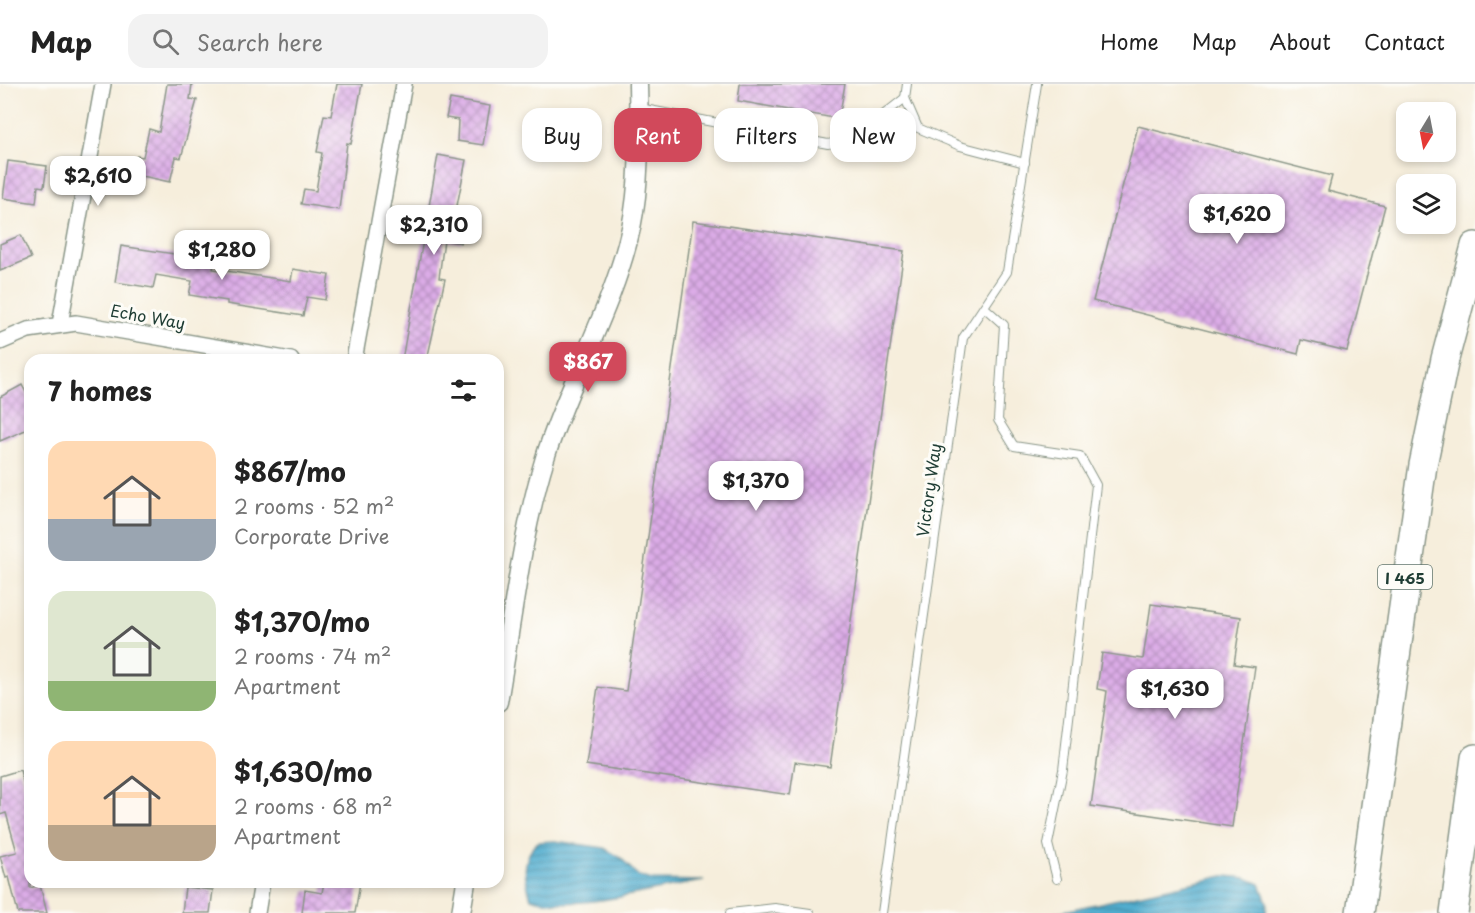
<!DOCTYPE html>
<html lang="en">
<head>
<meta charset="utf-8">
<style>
	body { margin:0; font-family:"Playpen Sans",sans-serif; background:#f2f2f2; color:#222; height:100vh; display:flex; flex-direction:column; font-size:22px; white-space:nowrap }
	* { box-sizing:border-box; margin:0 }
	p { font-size:20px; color:#767676 }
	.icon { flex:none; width:33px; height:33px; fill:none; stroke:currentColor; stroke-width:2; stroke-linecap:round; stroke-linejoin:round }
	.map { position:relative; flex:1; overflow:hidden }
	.side { position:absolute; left:24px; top:270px; width:480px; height:534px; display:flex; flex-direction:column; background:#fff; border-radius:18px; box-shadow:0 3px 9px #0003 }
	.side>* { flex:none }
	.guide { position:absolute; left:522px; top:24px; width:570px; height:54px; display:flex; gap:12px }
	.needle { width:39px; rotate:190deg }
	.controls { position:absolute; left:1396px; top:18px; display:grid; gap:12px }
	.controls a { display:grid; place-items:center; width:60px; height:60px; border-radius:12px; background:#fff; box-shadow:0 3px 9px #0003; font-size:30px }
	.price { position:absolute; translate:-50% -51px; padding:0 14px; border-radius:12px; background:#fff; color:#222; font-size:20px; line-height:39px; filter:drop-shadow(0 2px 3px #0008) }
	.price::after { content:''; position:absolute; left:50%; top:36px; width:18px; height:14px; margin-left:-9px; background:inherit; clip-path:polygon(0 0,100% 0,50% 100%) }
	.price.active { background:#d1495b; color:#fff }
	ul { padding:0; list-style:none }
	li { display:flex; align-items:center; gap:18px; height:150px; padding:0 24px }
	li span { display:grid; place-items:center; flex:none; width:168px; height:120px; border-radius:18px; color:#555 }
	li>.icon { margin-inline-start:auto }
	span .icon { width:72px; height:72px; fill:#fffc; stroke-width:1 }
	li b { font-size:26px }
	h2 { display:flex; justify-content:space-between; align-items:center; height:72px; padding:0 24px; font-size:26px }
	.pill { padding:0 21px; border-radius:18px; background:#fff; box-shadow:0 3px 9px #0003; font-size:21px; line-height:54px }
	.pill.active { background:#d1495b; color:#fff }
	header { display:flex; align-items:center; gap:36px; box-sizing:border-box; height:84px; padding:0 30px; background:#fff; border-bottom:2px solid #e0e0e0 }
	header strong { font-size:28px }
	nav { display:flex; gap:33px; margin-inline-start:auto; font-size:21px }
	.search { width:420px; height:54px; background:#f2f2f2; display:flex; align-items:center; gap:15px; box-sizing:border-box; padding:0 21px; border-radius:18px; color:#767676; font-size:22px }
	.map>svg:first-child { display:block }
</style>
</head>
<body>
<header>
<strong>Map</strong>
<div class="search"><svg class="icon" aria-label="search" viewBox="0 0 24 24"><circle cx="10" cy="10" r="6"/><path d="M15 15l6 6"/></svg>Search here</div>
<nav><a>Home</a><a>Map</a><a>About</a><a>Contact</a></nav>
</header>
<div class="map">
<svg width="1475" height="829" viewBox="0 0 1475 829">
	<defs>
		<pattern id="water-rules" width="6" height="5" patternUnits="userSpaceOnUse" patternTransform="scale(1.5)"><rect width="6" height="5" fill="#51adcf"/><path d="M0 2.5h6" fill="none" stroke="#438ea9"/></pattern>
		<pattern id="building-cross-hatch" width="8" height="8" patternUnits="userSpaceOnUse" patternTransform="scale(1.5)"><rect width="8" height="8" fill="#dcace7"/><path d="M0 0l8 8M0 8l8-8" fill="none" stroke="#b28dbc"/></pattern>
	</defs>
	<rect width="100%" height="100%" fill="#fdfcf7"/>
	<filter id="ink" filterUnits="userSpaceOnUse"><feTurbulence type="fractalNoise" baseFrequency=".0167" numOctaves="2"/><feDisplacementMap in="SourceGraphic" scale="12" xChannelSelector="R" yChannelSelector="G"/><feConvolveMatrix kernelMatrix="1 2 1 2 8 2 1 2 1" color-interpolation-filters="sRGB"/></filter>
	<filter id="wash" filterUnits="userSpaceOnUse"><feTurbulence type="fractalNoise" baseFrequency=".008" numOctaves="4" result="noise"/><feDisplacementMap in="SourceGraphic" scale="24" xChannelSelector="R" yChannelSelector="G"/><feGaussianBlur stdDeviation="1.35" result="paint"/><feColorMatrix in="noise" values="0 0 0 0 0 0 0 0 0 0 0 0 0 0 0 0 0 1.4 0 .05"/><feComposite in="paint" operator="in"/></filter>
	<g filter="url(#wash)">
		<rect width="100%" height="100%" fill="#f6eedc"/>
		<g fill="url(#water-rules)" stroke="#387582" stroke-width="1.5">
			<path d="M555,757L604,764L621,774L638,792L652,796L704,797C654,804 577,829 531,814C524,792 521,776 537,758Z"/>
			<path d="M1224,792L1246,794L1260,800L1267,818L1266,829H1055Z"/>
		</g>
		<g id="blocks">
			<g fill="url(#building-cross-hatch)">
				<path d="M167,0H192L190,15L197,16L181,74L176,73L170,98L133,90L137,72L143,73L149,45L159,48Z"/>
				<path d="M337,0H362L351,60L347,59L339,126L301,120L304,105L316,107L322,69L317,68L324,31L331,32Z"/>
				<path d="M740,0H845L839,35L738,17Z"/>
				<path d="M450,15L490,22L483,61L457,57L458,36L446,34Z"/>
				<path d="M1138,42L1332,92L1328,107L1385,122L1347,267L1301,256L1298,270L1093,217Z"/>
				<path d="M438,71L466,76L453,142L463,144L461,159L444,156L439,194L445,195L427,276H402Z"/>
				<path d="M8,77L47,82L44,103L38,102L36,119L3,114Z"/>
				<path d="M693,137L904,167L830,683L795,678L790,711L586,681L598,603L626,607Z"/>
				<path d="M21,151L31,174L0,187V160Z"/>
				<path d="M121,162L215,176L213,185L291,197L293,185L329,191L325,216L307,213L303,232L227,220V217L189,211L192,197L156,191L153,204L115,198Z"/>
				<path d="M22,301L30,316V344L0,357V313Z"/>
				<path d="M1151,520L1241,533L1234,580L1255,583L1232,743L1091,722L1107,607L1097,605L1102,569L1143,575Z"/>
				<path d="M20,686L30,724V804L40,801L47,829H18L9,793L6,794L0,772L17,768L6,729L0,731V692Z"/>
				<path d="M324,798H360L355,829H302L305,806L322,809Z"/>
				<path d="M185,803L213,806L210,829H182Z"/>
			</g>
		</g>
	</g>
	<g filter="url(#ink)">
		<use href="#blocks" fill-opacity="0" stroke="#8a9688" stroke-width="1.5"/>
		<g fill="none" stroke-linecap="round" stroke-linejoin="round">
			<g stroke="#8a9688" stroke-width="10">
				<g id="service">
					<path d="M907,0L905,14L918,44L960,62L1025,79"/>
					<path d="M639,24L828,60L854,54L905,14"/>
					<path d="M984,223L1004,241L998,336L1014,362L1080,372L1096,401L1063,686L1048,760L1057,795"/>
					<path d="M730,829L775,824L810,829"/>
					<path d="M882,829L963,254L1007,188L1037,0"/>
				</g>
			</g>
			<g stroke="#8a9688" stroke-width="18">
				<g id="minor">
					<path d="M60,240L103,0"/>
					<path d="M0,258L28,246L76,239L291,276"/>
					<path d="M354,276L404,0"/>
					<path d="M257,829L262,798"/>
				</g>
			</g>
			<g stroke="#8a9688" stroke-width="21">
				<g id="tertiary">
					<path d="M498,618C512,537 521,452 545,374C569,297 614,222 631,144C641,96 639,49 638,0"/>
					<path d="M461,829L466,798"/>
				</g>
			</g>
			<g stroke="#8a9688" stroke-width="30">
				<g id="motorway">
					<path d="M1360,829L1423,381L1445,275L1475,162"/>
					<path d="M1454,829L1475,674"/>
				</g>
			</g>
			<use href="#service" stroke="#fff" stroke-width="8"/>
			<use href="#minor" stroke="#fff" stroke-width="15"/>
			<use href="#tertiary" stroke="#fff" stroke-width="18"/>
			<use href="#motorway" stroke="#fff" stroke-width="27"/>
		</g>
	</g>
	<g text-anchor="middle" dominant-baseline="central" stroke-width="6" stroke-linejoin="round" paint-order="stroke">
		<rect fill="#fdfcf7" stroke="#62766e" stroke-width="1.5" x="1378" y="481" width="54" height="24" rx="4.5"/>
		<g font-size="15" font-weight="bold" fill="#1f3d34">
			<text x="1405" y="493">I 465</text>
		</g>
		<g font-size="16" fill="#1f3d34" stroke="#fdfcf7">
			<text transform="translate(148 232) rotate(10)">Echo Way</text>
			<text transform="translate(928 406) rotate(-82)">Victory Way</text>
		</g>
	</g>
</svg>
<div class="controls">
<a><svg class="needle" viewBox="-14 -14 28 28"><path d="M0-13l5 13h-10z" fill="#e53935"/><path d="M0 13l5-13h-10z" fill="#767676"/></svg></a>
<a><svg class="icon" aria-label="layers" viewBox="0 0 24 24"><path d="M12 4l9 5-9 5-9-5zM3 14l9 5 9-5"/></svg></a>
</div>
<b class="price" style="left:98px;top:123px">$2,610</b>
<b class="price" style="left:1237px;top:161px">$1,620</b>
<b class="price" style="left:434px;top:172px">$2,310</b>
<b class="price" style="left:222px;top:197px">$1,280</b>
<b class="price active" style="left:588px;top:309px">$867</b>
<b class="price" style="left:756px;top:428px">$1,370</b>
<b class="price" style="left:1175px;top:636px">$1,630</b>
<div class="guide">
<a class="pill">Buy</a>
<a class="pill active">Rent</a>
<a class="pill">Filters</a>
<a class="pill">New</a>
</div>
<section class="side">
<h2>7 homes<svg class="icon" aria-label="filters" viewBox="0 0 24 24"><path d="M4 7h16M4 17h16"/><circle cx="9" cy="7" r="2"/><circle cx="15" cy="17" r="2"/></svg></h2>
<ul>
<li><span style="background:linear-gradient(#ffd9b3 65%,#9aa5b1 0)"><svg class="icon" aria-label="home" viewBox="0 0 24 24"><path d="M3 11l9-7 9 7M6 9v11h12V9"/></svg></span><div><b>$867/mo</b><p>2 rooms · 52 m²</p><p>Corporate Drive</p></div></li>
<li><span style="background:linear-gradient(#dfe7d0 75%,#8fb573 0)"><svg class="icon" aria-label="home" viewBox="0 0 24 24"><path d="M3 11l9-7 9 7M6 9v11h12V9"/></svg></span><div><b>$1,370/mo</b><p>2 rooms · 74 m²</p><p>Apartment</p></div></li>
<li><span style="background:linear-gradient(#ffd9b3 70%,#b9a48a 0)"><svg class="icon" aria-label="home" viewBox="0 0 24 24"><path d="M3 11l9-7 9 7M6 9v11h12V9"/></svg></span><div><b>$1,630/mo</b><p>2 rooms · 68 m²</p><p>Apartment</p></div></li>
</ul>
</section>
</div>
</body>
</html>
